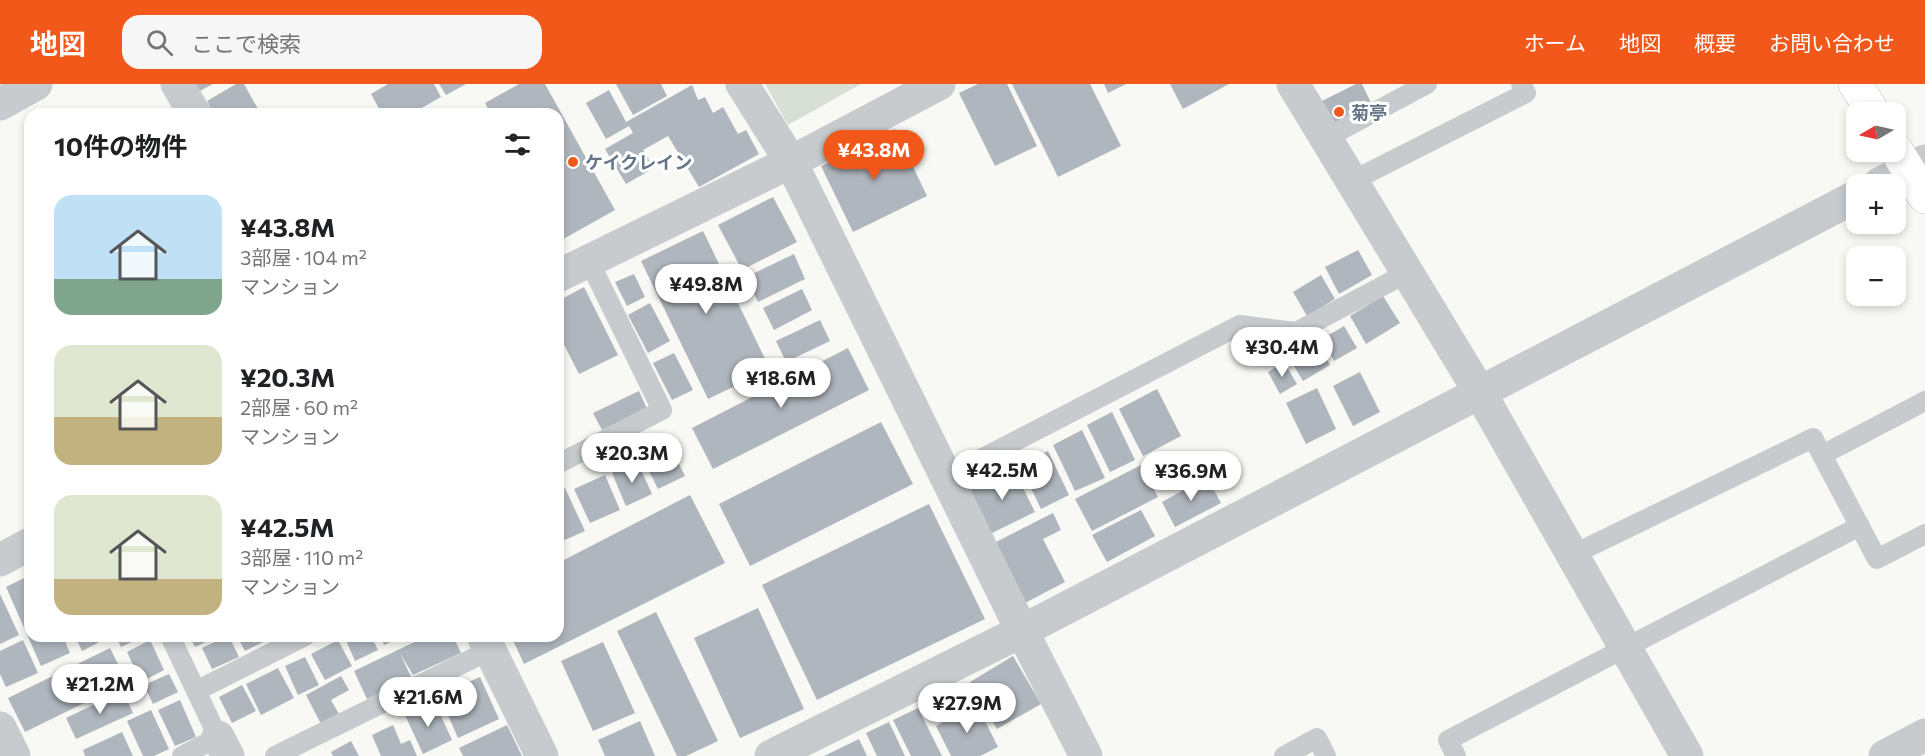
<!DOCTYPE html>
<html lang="ja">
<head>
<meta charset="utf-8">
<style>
	body { margin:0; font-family:Commissioner,"Noto Sans JP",sans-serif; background:#f6f6f6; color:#202124; height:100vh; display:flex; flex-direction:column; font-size:22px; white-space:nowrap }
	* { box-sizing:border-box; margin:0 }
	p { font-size:20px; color:#757577 }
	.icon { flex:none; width:33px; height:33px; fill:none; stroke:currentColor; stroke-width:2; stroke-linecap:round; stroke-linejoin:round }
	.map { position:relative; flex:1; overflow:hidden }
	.drawer { position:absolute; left:24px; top:24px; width:540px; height:534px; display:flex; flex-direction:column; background:#fff; border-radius:18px; box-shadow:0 3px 9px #0003 }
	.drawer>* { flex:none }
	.needle { width:39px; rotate:261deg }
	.fabs { position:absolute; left:1846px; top:18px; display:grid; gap:12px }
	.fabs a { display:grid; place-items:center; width:60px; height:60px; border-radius:12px; background:#fff; box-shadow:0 3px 9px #0003; font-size:30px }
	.price { position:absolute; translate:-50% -51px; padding:0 14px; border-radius:21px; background:#fff; color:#222; font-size:20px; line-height:39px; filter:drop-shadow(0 2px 3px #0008) }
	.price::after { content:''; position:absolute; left:50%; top:36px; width:18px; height:14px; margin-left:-9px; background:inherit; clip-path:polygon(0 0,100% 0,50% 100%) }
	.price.selected { background:#f2581a; color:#fff }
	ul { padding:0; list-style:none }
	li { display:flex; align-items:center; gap:18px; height:150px; padding:0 30px }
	li span { display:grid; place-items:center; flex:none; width:168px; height:120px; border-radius:18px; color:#555 }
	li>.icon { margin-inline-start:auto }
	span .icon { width:72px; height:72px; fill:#fffc; stroke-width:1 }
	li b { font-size:26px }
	h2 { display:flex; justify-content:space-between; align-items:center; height:72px; padding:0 30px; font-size:26px }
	header { display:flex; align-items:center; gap:36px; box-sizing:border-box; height:84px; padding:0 30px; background:#f2581a; color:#fff }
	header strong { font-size:28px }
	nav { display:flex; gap:33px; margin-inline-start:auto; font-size:21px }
	.search { width:420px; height:54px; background:#f6f6f6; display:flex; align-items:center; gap:15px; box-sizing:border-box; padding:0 21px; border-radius:18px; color:#757577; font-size:22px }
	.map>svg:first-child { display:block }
</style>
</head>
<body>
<header>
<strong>地図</strong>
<div class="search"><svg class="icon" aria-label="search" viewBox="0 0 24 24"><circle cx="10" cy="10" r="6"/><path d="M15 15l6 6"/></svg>ここで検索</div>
<nav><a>ホーム</a><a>地図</a><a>概要</a><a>お問い合わせ</a></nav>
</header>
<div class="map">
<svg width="1925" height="672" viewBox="0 0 1925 672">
	<rect width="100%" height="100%" fill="#f8f8f4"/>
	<path fill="#d8e0d5" d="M765,0H861L788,41Z"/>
	<g fill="#afb6bd">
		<path d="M193,0H213L198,8Z"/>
		<path d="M236,0H244L258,25L248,30H214L207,17Z"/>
		<path d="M388,0H434L441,13L411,30H382L371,10Z"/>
		<path d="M439,0H466L446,11Z"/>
		<path d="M519,0H545L615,126L558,158V30H491L485,19Z"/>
		<path d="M616,0H661L667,12L633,31Z"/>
		<path d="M978,0H1007L1037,62L995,82L959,9Z"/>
		<path d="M1012,0H1090L1121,62L1058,93Z"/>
		<path d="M1104,0H1126L1108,9Z"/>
		<path d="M1170,0H1229L1183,25Z"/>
		<path d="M1356,0H1362L1372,21L1332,41L1320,18Z"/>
		<path d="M692,1L698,16L705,13L713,29L723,23L738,50L746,46L759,70L699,103L668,52L643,66L654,84L626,100L605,65L633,49L629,42L606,55L586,19L609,6L626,38Z"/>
		<path d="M895,45L927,112L853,148L821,82Z"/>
		<path d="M773,113L797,158L742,186L718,141Z"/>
		<path d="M703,147L770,285L708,315L641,177Z"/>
		<path d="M1358,166L1372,191L1339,210L1325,183Z"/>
		<path d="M794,170L805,195L758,218L746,193Z"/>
		<path d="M634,190L645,213L627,222L615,198Z"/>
		<path d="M1321,191L1335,215L1307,232L1293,208Z"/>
		<path d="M584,203L618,271L579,290L558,249V217Z"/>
		<path d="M802,205L812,226L774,246L763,224Z"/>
		<path d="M1383,212L1400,239L1366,260L1350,232Z"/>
		<path d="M650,219L670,257L648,269L628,231Z"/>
		<path d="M820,236L830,257L786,278L776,257Z"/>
		<path d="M1344,242L1357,264L1334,277L1322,255Z"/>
		<path d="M1317,258L1330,281L1303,297L1289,274Z"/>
		<path d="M848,264L869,306L713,385L692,344Z"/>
		<path d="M674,269L693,306L672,316L653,279Z"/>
		<path d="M1284,278L1297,300L1280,310L1268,288Z"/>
		<path d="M1360,288L1380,328L1353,342L1333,302Z"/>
		<path d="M1317,304L1336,345L1306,360L1286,319Z"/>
		<path d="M1157,305L1181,352L1143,372L1119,325Z"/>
		<path d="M639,307L647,325L602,346L593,329Z"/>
		<path d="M1112,328L1135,376L1110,388L1087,341Z"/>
		<path d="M881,338L913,400L750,482L719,420Z"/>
		<path d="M1082,346L1105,394L1075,407L1053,361Z"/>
		<path d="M669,360L685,392L658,405L642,373Z"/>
		<path d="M1048,367L1069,411L1041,425L1020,381Z"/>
		<path d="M637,377L652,410L626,422L612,389Z"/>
		<path d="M1141,381L1158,413L1092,447L1075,415Z"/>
		<path d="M1013,384L1035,428L990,450L968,406Z"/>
		<path d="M605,391L620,426L590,439L574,405Z"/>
		<path d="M1207,393L1221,419L1175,443L1162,418Z"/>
		<path d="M565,404L585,447L558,459V407Z"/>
		<path d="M690,411L725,479L524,580L511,552H558V479Z"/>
		<path d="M929,420L985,535L817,616L762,501Z"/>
		<path d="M1141,426L1155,452L1107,478L1092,451Z"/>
		<path d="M1053,429L1061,446L1043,455L1065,498L1025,519L994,459Z"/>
		<path d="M30,491V552H63L70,569L41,582L6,503Z"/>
		<path d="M0,510L19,551L0,560Z"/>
		<path d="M758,524L804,625L740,654L694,554Z"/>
		<path d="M656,528L718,657L686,672H677L617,547Z"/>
		<path d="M75,552H111L82,567Z"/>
		<path d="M116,552H145L121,563Z"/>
		<path d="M189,552H219L195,563Z"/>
		<path d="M227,552H229L239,573L212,585L202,564Z"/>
		<path d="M237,552H263L265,557L245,567Z"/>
		<path d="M344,552H371L378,566L355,577Z"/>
		<path d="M380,552H404L384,561Z"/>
		<path d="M427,552H453L461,569L413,591L400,569L412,595L367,615L354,587Z"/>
		<path d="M23,556L38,589L6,603L0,590V567Z"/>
		<path d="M150,556L164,586L141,598L127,568Z"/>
		<path d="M338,556L352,582L325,596L311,570Z"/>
		<path d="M603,558L635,629L593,647L561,577Z"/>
		<path d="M110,564L127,598L25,648L8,614Z"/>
		<path d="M1013,572L1041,620L997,645L970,598Z"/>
		<path d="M305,573L319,601L298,611L285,582Z"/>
		<path d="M278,584L294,614L261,631L246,600Z"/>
		<path d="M169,590L178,608L153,620L144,601Z"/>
		<path d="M341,592L349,606L331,616L339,630L321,640L306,611Z"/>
		<path d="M480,593L499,635L458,654L439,611Z"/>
		<path d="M242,601L256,627L232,639L219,613Z"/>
		<path d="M123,607L133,629L76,655L66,634Z"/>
		<path d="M180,616L196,653L175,662L158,626Z"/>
		<path d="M434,617L452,656L423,670L405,631Z"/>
		<path d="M977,621L998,663L980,672H951L936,642Z"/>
		<path d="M918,624L942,672H911L893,636Z"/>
		<path d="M151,626L169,665L154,672H143L127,637Z"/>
		<path d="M640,637L655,672H605L598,656Z"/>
		<path d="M889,638L905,672H877L866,649Z"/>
		<path d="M393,641L401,660L410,656L417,672H381L372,651Z"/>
		<path d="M507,641L522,672H463L459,664Z"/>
		<path d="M122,648L133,672H85L83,666Z"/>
		<path d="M859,655L867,672H824Z"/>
		<path d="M351,657L359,672H333L331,668Z"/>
	</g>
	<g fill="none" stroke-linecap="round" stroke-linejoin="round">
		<g stroke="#b9bec3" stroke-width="34">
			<g id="secondary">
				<path d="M1855,0L1873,28"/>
				<path d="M1896,66L1925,113"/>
			</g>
		</g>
		<g stroke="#c7cbce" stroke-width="20">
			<path d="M1326,54L1427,0"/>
			<path d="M1352,97L1526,9L1521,0"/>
			<path d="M1822,371L1925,317"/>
			<path d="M558,380L662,326L589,177"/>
			<path d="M946,393L1240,241L1296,248L1407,189"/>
			<path d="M1572,471L1813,354L1877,475L1925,450"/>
			<path d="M170,552L218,653L182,672"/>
			<path d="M196,607L305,552"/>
			<path d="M275,672L490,566"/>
			<path d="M1284,672L1317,654L1326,672"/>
			<path d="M1456,672L1448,656L1860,442"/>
		</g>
		<g stroke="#c7cbce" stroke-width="33">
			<path d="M177,0L195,30"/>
			<path d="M742,0L791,78L1022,547L1086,672"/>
			<path d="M1293,0L1479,307L1687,672"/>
			<path d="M0,20L36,0"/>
			<path d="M1879,100L1925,77"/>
			<path d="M558,192L791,78L939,0"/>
			<path d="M0,476L30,460"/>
			<path d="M483,552L542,672"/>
			<path d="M0,644L14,672"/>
			<path d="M218,653L228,672"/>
			<path d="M771,672L1022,547L1857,112"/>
			<path d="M1885,672L1925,651"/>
		</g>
		<use href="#secondary" stroke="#fff" stroke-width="33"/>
	</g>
	<g fill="#f2581a" stroke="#fff" stroke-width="2">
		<circle cx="1339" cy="28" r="6"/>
		<circle cx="573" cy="78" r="6"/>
	</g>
	<g text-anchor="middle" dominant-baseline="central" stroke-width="6" stroke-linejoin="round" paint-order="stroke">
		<g font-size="18" font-weight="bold" fill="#647688" stroke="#fff" text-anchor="start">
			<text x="1351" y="28">菊亭</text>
			<text x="585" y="78">ケイクレイン</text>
		</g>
	</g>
</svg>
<div class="fabs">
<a><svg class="needle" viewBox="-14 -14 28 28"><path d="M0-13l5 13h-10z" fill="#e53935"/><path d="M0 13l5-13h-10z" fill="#757577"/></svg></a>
<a>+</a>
<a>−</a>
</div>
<b class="price selected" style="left:874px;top:97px">¥43.8M</b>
<b class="price" style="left:706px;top:231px">¥49.8M</b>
<b class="price" style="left:1282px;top:294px">¥30.4M</b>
<b class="price" style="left:781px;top:325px">¥18.6M</b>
<b class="price" style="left:632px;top:400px">¥20.3M</b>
<b class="price" style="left:1002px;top:417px">¥42.5M</b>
<b class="price" style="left:1191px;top:418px">¥36.9M</b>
<b class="price" style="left:100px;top:631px">¥21.2M</b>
<b class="price" style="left:428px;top:644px">¥21.6M</b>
<b class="price" style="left:967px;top:650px">¥27.9M</b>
<section class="drawer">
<h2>10件の物件<svg class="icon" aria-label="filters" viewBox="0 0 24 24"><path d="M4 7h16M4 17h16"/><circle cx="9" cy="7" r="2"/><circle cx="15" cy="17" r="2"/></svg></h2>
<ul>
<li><span style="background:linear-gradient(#bfe0f5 70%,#7fa58c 0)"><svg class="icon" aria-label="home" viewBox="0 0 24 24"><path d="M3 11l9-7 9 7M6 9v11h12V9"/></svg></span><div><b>¥43.8M</b><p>3部屋 · 104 m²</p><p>マンション</p></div></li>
<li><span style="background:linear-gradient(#dfe7d0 60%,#c2b280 0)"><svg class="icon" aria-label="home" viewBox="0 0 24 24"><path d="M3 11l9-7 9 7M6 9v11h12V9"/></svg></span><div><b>¥20.3M</b><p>2部屋 · 60 m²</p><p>マンション</p></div></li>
<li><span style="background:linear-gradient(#dfe7d0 70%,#c2b280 0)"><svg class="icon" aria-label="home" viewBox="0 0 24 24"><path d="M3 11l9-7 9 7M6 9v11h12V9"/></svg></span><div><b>¥42.5M</b><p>3部屋 · 110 m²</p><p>マンション</p></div></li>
</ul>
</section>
</div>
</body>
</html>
